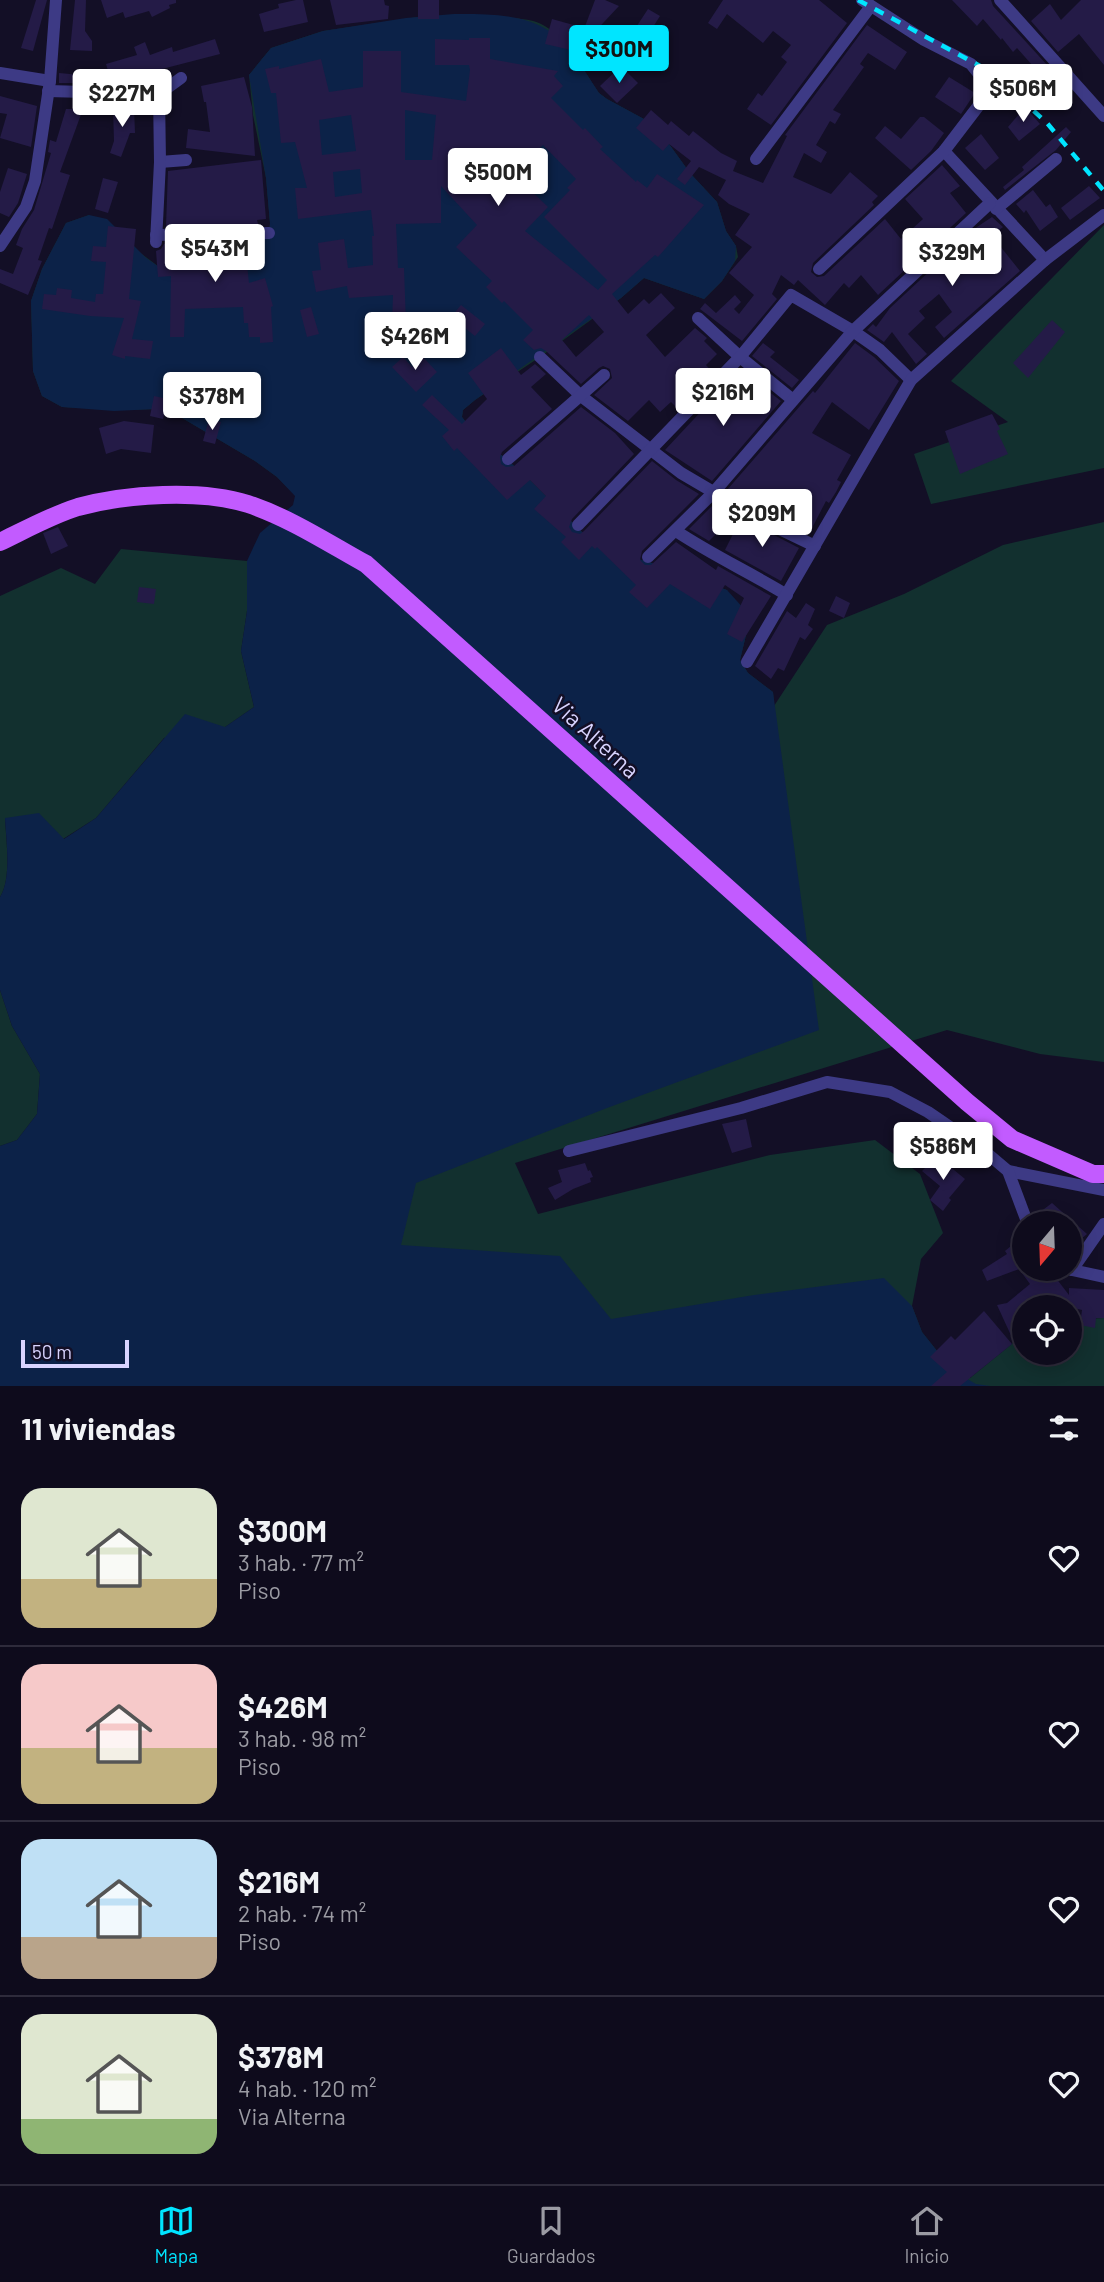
<!DOCTYPE html>
<html lang="es">
<head>
<meta charset="utf-8">
<style>
	body { margin:0; font-family:Barlow,sans-serif; background:#171425; color:#f1f3f6; height:100vh; display:flex; flex-direction:column; font-size:26px; white-space:nowrap }
	* { box-sizing:border-box; margin:0 }
	p { font-size:23px; color:#9b9ba3 }
	.icon { flex:none; width:38px; height:38px; fill:none; stroke:currentColor; stroke-width:2; stroke-linecap:round; stroke-linejoin:round }
	.map { position:relative; height:1386px; overflow:hidden }
	.details { display:flex; flex-direction:column; background:#0e0b1c; flex:1 }
	.details>* { flex:none }
	.needle { width:46px; rotate:199deg }
	.controls { position:absolute; left:1012px; top:1211px; display:grid; gap:14px }
	.controls a { display:grid; place-items:center; width:70px; height:70px; border-radius:50%; background:#0e0b1c; box-shadow:0 4px 18px #0003,0 0 0 2px #2e2b3b; font-size:35px }
	.scale { position:absolute; left:21px; bottom:18px; width:108px; box-sizing:border-box; padding-left:7px; border:4px solid #d9d4ff; border-top:0; font-size:19px; line-height:24px; white-space:nowrap; color:#d9d4ff; -webkit-text-stroke:5px #130f26; paint-order:stroke }
	.price { position:absolute; translate:-50% -60px; padding:0 16px; border-radius:7px; background:#fff; color:#222; font-size:23px; line-height:46px; filter:drop-shadow(0 2px 4px #0008) }
	.price::after { content:''; position:absolute; left:50%; top:42px; width:21px; height:16px; margin-left:-10px; background:inherit; clip-path:polygon(0 0,100% 0,50% 100%) }
	.price.selected { background:#00e5ff; color:#111 }
	ul { padding:0; list-style:none }
	li { display:flex; align-items:center; gap:21px; height:175px; padding:0 21px }
	li+li { border-top:2px solid #2e2b3b }
	li span { display:grid; place-items:center; flex:none; width:196px; height:140px; border-radius:21px; color:#555 }
	li>.icon { margin-inline-start:auto }
	span .icon { width:84px; height:84px; fill:#fffc; stroke-width:1 }
	li b { font-size:30px }
	h2 { display:flex; justify-content:space-between; align-items:center; height:84px; padding:0 21px; font-size:30px }
	.tab-bar { display:flex; justify-content:space-around; align-items:center; height:98px; border-top:2px solid #2e2b3b; background:#0e0b1c; font-size:19px; color:#9b9ba3 }
	.tab-bar a { display:grid; justify-items:center; gap:4px }
	.tab-bar .selected { color:#00e5ff }
	.map>svg:first-child { display:block }
</style>
</head>
<body>
<div class="map">
<svg width="1104" height="1386" viewBox="0 0 1104 1386">
	<rect width="100%" height="100%" fill="#130f26"/>
	<g fill="#12302f">
		<path d="M425,16C451,17 518,14 539,23C566,35 583,70 599,93L607,99L644,119L664,137L690,173L717,202L726,231L736,246L738,257L722,281L704,299L644,278L621,298L540,357L475,400L463,410L462,417L472,430L526,476L597,547L652,563L727,590L748,627L740,660L748,673L773,692L774,706L827,625L904,594L1003,545L1104,522V1062L1040,1054L947,1030L515,1163L538,1214L770,1155L875,1140L920,1174L943,1233L921,1259L912,1306L922,1332L953,1371L970,1378L1024,1334V1353H1069V1320L1104,1318V1386H377L296,496L277,477L255,461L177,415L156,409L125,410L62,407L42,396L33,371L31,301L42,269L66,223L89,215L162,269L258,247L269,233L270,223L266,178L253,115L249,75L271,48L323,31Z"/>
		<path d="M1104,225V468L931,504L914,454L1008,422L951,381Z"/>
		<path d="M121,549L247,561V611L241,651L254,707L225,727L164,738L96,818L63,839L5,818C6,839 12,879 0,897V596L61,568L95,584Z"/>
		<path d="M0,990L12,1026L40,1074L37,1114L17,1140L0,1146Z"/>
	</g>
	<path fill="#0c2248" d="M454,14C491,14 531,13 560,39C575,53 587,75 599,93L607,99L644,119L664,137L690,173L717,202L726,231L736,246L735,261L722,281L704,299L644,278L621,298L475,400L463,410L462,417L472,430L526,476L597,547L652,563L727,590L745,610L748,627L740,660L748,673L773,692L819,1030L607,1108L416,1183L401,1245L560,1256L611,1319L754,1295L884,1278L912,1306L922,1332L953,1371L976,1384L990,1386H0V1146L17,1140L37,1114L40,1074L12,1026L0,990V897C12,878 6,839 5,818L39,813L64,839L96,818L185,714L225,727L254,707L241,651L247,611V561L260,533L293,505L295,496L277,477L255,461L177,415L156,409L114,411L62,407L42,396L33,371L31,301L42,269L66,223L89,215L107,219L146,258L162,269L258,247L269,233L270,224L266,178L249,75L271,48L323,31L406,18Z"/>
	<g fill="#241b47" fill-rule="evenodd">
		<path d="M36,0H47L33,51L21,48Z"/>
		<path d="M75,0H86L85,31L92,41V51L70,50Z"/>
		<path d="M101,0H176V3L169,5L170,8L152,17L149,11L125,18L123,12L107,18Z"/>
		<path d="M296,0H303L308,22L264,32L259,14L279,8L278,4Z"/>
		<path d="M330,0H384L385,5L389,6L388,19L336,25Z"/>
		<rect x="418" y="0" width="21" height="19"/>
		<path d="M595,0H605L619,6L575,53Z"/>
		<path d="M723,0H819L847,23L771,125L747,109L758,93L762,96L787,62L781,57L791,45L773,31L763,43L727,14L717,29L708,23Z"/>
		<path d="M952,0H991L993,6L1048,66L1040,74L1017,48L1013,52L1002,38L1001,40L983,19L977,26Z"/>
		<path d="M1081,0H1104V65L1079,34L1058,52L1031,21L1050,4L1061,20Z"/>
		<path d="M648,9L660,16L639,49L627,41Z"/>
		<path d="M552,19L577,26L571,50L545,44Z"/>
		<path d="M867,25L907,52L895,70L868,53L860,64L864,67L833,110L841,114L835,124L830,121L816,145L827,152L821,163L804,153L793,177L831,194L850,172L878,196L872,202L874,205L813,263L811,272L817,277L824,276L885,219L901,239L923,219L905,199L942,165L960,186L950,193L966,213L878,295L861,275L849,288L844,283L825,305L798,280L794,285L781,275L772,294L777,299L742,341L700,309L705,303L716,313L735,295L741,302L734,309L739,314L754,295L729,273L752,247L735,235L750,214L729,204L718,195L726,180L699,167L685,185L677,179L691,161L669,144L663,151L636,128L651,110L668,125L671,121L689,136L693,131L721,153L737,161L733,171L763,183L787,136L785,135Z"/>
		<path d="M469,38H490V59L558,71L554,76L563,86L551,98L583,130L585,128L603,147L600,149L636,182L637,180L647,188L657,174L704,205L658,257L655,255L612,294L628,314L644,299L649,304L661,293L675,308L646,335L665,357L695,328L707,338L704,341L717,354L706,365L713,373L678,409L671,402L660,412L649,400L628,421L594,395L612,378L610,369L603,366L599,368L581,384L546,351L541,348L534,350L523,340L533,330L504,301L502,303L486,287L492,281L456,247L477,225L441,186V223L396,224L398,268H404L406,323H392L393,295L349,298L347,286L316,292L312,271L321,270L318,243L344,239L348,268L373,265L372,236H374L371,210L298,219L295,188H307L295,142L281,143L276,93H271L265,69L279,66V69L321,59L329,92L363,87V51H401V92L466,101L470,70L469,65H435V39L469,40ZM405,110L436,115L432,160H405ZM351,115L356,151L322,155L319,120ZM543,145L576,179L567,188L570,190L544,217L607,280L598,290L525,231L548,207L513,173ZM360,169L362,193L335,197L333,172ZM589,315L604,332L576,357L562,340Z"/>
		<path d="M215,39L220,54L162,69L124,84H112L106,64L137,55L134,47L145,42L150,55L172,47L173,52Z"/>
		<path d="M621,66L638,83L617,103L600,86Z"/>
		<path d="M59,73L92,76L91,83H59Z"/>
		<path d="M244,77L252,107L255,156L186,148L188,129L210,132L206,102H204L201,86Z"/>
		<path d="M949,77L975,93L961,114L935,97Z"/>
		<path d="M0,96L37,106L31,147L0,138L7,114L0,113Z"/>
		<path d="M134,107L135,133H130L121,157L110,153L114,141L113,108Z"/>
		<path d="M1025,107L1040,124L1019,141L1008,127Z"/>
		<path d="M66,109H83L60,172L70,175L52,229L49,228L38,260L42,261L28,295L0,283V269L13,274L23,248L16,245L22,229L34,210L51,153L48,152L50,140L56,142Z"/>
		<path d="M920,117H924L944,133L931,151L911,170L875,138L885,126L901,139Z"/>
		<path d="M1066,127L1071,132L1056,150L1005,190L1003,187L1024,170L1022,167Z"/>
		<path d="M981,134L999,158L985,170L965,148Z"/>
		<path d="M261,160L266,219L257,220L258,224L166,226L168,171Z"/>
		<path d="M8,168L27,174L18,203L9,217L0,213V192Z"/>
		<path d="M103,178L118,182L108,213L95,209Z"/>
		<path d="M1089,186L1100,198L1070,220L1061,208Z"/>
		<path d="M1033,190L1046,207L1050,204L1058,217L1040,231L1026,210L1024,213L1016,204Z"/>
		<path d="M992,217L1003,227L992,236L1020,271L944,338L935,327L952,312L939,294L919,311L925,318L908,334L927,354L916,364L892,332L884,342L867,330L873,324L876,327L890,308L977,227Z"/>
		<path d="M108,226L136,229L129,299L141,301L132,339L153,341L150,359L125,356V359L112,355L124,318L90,316L42,309L44,294L56,295L57,288L72,290L71,298L95,302L96,294H103L106,262L91,261L93,246L106,247Z"/>
		<path d="M259,242L261,254L246,255L249,283L265,278L273,306L271,307L273,342L260,343V337H249L248,323H244L243,307L185,309L184,337H170L171,276L158,277L156,251L161,249L164,244Z"/>
		<path d="M461,305L485,324L475,336L451,317Z"/>
		<path d="M311,307L319,334L307,337L300,310Z"/>
		<path d="M1052,320L1065,332L1028,378L1013,363Z"/>
		<path d="M763,343L775,352L770,357L799,380L792,388L752,356Z"/>
		<path d="M855,343L874,357L899,381L869,430L832,402L812,433L851,455L837,480L841,482L836,492L829,503L826,501L811,530L809,531L762,493H759L748,502L727,490L813,391L815,393Z"/>
		<path d="M501,348L521,375L535,364L546,374L531,387L552,409L502,452L500,457L501,464L506,467L514,466L581,407L615,433L634,454L572,519L569,527L572,532L580,534L584,531L652,461L676,480L699,494L642,551L640,560L645,565H651L676,542L716,570L718,566L771,596L742,642L727,634L744,598L725,585L710,609L670,584L647,608L629,592L636,585L597,547L595,549L592,546L579,560L561,542L566,537L534,509L546,496L530,480L507,500L457,448L454,451L442,436L449,430L422,405L432,395L462,424L487,399L468,373Z"/>
		<path d="M422,356L437,372L416,392L392,367L403,357L412,367Z"/>
		<path d="M735,375L757,395L763,387L781,401L712,481L665,450Z"/>
		<path d="M154,396L168,399L163,419L150,416Z"/>
		<path d="M992,414L1000,429L997,431L1008,454L960,474L945,431Z"/>
		<path d="M209,419L221,422L215,444L203,441Z"/>
		<path d="M124,421L154,425L151,453L121,449L106,454L99,428Z"/>
		<path d="M715,503L735,515L709,541L689,529Z"/>
		<path d="M741,518L799,548L781,581L725,550Z"/>
		<path d="M58,527L68,546L51,554L43,533Z"/>
		<path d="M139,587L156,589L154,604L137,602Z"/>
		<path d="M836,596L850,603L844,618L829,611Z"/>
		<path d="M806,603L815,609L808,625L813,629L805,640L800,637L784,671L778,668L771,679L755,666L787,611L796,618Z"/>
		<path d="M746,1119L752,1147L732,1153L722,1124Z"/>
		<path d="M937,1156L965,1179L949,1198L951,1200L943,1211L930,1200L940,1186L922,1171Z"/>
		<path d="M585,1163L588,1171L590,1170L593,1177L590,1178L591,1182L573,1189L555,1200L548,1188L562,1182L558,1170Z"/>
		<path d="M1052,1203L1087,1234L1069,1249V1223H1039L1035,1216Z"/>
		<path d="M1024,1235V1267L1019,1269H1049L1069,1295V1288L1104,1290V1318H1096L1095,1328L1080,1325L1082,1310L1069,1307H1024V1334L1014,1342L997,1305L1007,1303L1030,1284L1019,1269L987,1281L982,1270L1007,1254L1005,1251Z"/>
		<path d="M984,1311L1012,1344L960,1386H931L947,1372L930,1357L951,1336L955,1340Z"/>
	</g>
	<g fill="none" stroke-linecap="round" stroke-linejoin="round">
		<g stroke="#3d3a85" stroke-width="12">
			<path d="M1000,0L1104,116"/>
			<path d="M0,73L50,81"/>
			<path d="M48,91L159,94L181,78"/>
			<path d="M944,151L1045,260"/>
			<path d="M756,159L871,6"/>
			<path d="M160,162L186,160"/>
			<path d="M996,209L1056,159"/>
			<path d="M156,235L269,233"/>
			<path d="M156,242L160,162L159,94"/>
			<path d="M0,246L26,207L35,181L50,81L56,0"/>
			<path d="M819,269L944,151L986,96V83L971,64L924,40L862,0"/>
			<path d="M698,318L740,357L793,400"/>
			<path d="M540,357L581,396L681,473L761,520L815,546"/>
			<path d="M508,459L604,375"/>
			<path d="M578,525L740,357L791,295L853,331L880,350L911,380"/>
			<path d="M676,531C712,555 751,573 787,595"/>
			<path d="M648,557L714,492L853,331L990,203"/>
			<path d="M747,662L911,380L1045,260L1104,215"/>
			<path d="M569,1151L741,1108L827,1082L890,1092L928,1112L982,1149L1008,1171L1104,1190"/>
			<path d="M1008,1171L1026,1219L1030,1223"/>
			<path d="M1069,1267L1072,1270L1104,1277"/>
			<path d="M1072,1270L1104,1224"/>
		</g>
		<path stroke="#c25bff" stroke-width="18" d="M0,542C25,530 52,515 78,507C126,494 200,489 248,504C290,518 328,543 366,564L967,1102L1012,1139L1093,1174H1104"/>
		<path stroke="#00e5ff" stroke-width="4.5" stroke-dasharray="10 9" stroke-linecap="butt" d="M858,0L991,72L1047,123L1104,191"/>
	</g>
	<g text-anchor="middle" dominant-baseline="central" stroke-width="5" stroke-linejoin="round" paint-order="stroke">
		<g font-size="23" fill="#d9d4ff" stroke="#130f26">
			<text transform="translate(596 737) rotate(42)">Via Alterna</text>
		</g>
	</g>
</svg>
<div class="controls">
<a><svg class="needle" viewBox="-14 -14 28 28"><path d="M0-13l5 13h-10z" fill="#e53935"/><path d="M0 13l5-13h-10z" fill="#9b9ba3"/></svg></a>
<a><svg class="icon" aria-label="locate" viewBox="0 0 24 24"><circle cx="12" cy="12" r="6"/><path d="M12 2v4M12 18v4M2 12h4M18 12h4"/></svg></a>
</div>
<div class="scale">50 m</div>
<b class="price selected" style="left:619px;top:85px">$300M</b>
<b class="price" style="left:1023px;top:124px">$506M</b>
<b class="price" style="left:122px;top:129px">$227M</b>
<b class="price" style="left:498px;top:208px">$500M</b>
<b class="price" style="left:215px;top:284px">$543M</b>
<b class="price" style="left:952px;top:288px">$329M</b>
<b class="price" style="left:415px;top:372px">$426M</b>
<b class="price" style="left:723px;top:428px">$216M</b>
<b class="price" style="left:212px;top:432px">$378M</b>
<b class="price" style="left:762px;top:549px">$209M</b>
<b class="price" style="left:943px;top:1182px">$586M</b>
</div>
<section class="details">
<h2>11 viviendas<svg class="icon" aria-label="filters" viewBox="0 0 24 24"><path d="M4 7h16M4 17h16"/><circle cx="9" cy="7" r="2"/><circle cx="15" cy="17" r="2"/></svg></h2>
<ul>
<li><span style="background:linear-gradient(#dfe7d0 65%,#c2b280 0)"><svg class="icon" aria-label="home" viewBox="0 0 24 24"><path d="M3 11l9-7 9 7M6 9v11h12V9"/></svg></span><div><b>$300M</b><p>3 hab. · 77 m²</p><p>Piso</p></div><svg class="icon" aria-label="heart" viewBox="0 0 24 24"><path d="M12 20l-8-8c-3-5 5-10 8-4 3-6 11-1 8 4z"/></svg></li>
<li><span style="background:linear-gradient(#f6c9c9 60%,#c2b280 0)"><svg class="icon" aria-label="home" viewBox="0 0 24 24"><path d="M3 11l9-7 9 7M6 9v11h12V9"/></svg></span><div><b>$426M</b><p>3 hab. · 98 m²</p><p>Piso</p></div><svg class="icon" aria-label="heart" viewBox="0 0 24 24"><path d="M12 20l-8-8c-3-5 5-10 8-4 3-6 11-1 8 4z"/></svg></li>
<li><span style="background:linear-gradient(#bfe0f5 70%,#b9a48a 0)"><svg class="icon" aria-label="home" viewBox="0 0 24 24"><path d="M3 11l9-7 9 7M6 9v11h12V9"/></svg></span><div><b>$216M</b><p>2 hab. · 74 m²</p><p>Piso</p></div><svg class="icon" aria-label="heart" viewBox="0 0 24 24"><path d="M12 20l-8-8c-3-5 5-10 8-4 3-6 11-1 8 4z"/></svg></li>
<li><span style="background:linear-gradient(#dfe7d0 75%,#8fb573 0)"><svg class="icon" aria-label="home" viewBox="0 0 24 24"><path d="M3 11l9-7 9 7M6 9v11h12V9"/></svg></span><div><b>$378M</b><p>4 hab. · 120 m²</p><p>Via Alterna</p></div><svg class="icon" aria-label="heart" viewBox="0 0 24 24"><path d="M12 20l-8-8c-3-5 5-10 8-4 3-6 11-1 8 4z"/></svg></li>
</ul>
</section>
<nav class="tab-bar">
<a class="selected"><svg class="icon" aria-label="map" viewBox="0 0 24 24"><path d="M3 6l6-2 6 2 6-2v14l-6 2-6-2-6 2zM9 4v14M15 6v14"/></svg>Mapa</a>
<a><svg class="icon" aria-label="saved" viewBox="0 0 24 24"><path d="M7 4h10v16l-5-4-5 4z"/></svg>Guardados</a>
<a><svg class="icon" aria-label="home" viewBox="0 0 24 24"><path d="M3 11l9-7 9 7M6 9v11h12V9"/></svg>Inicio</a>
</nav>
</body>
</html>
